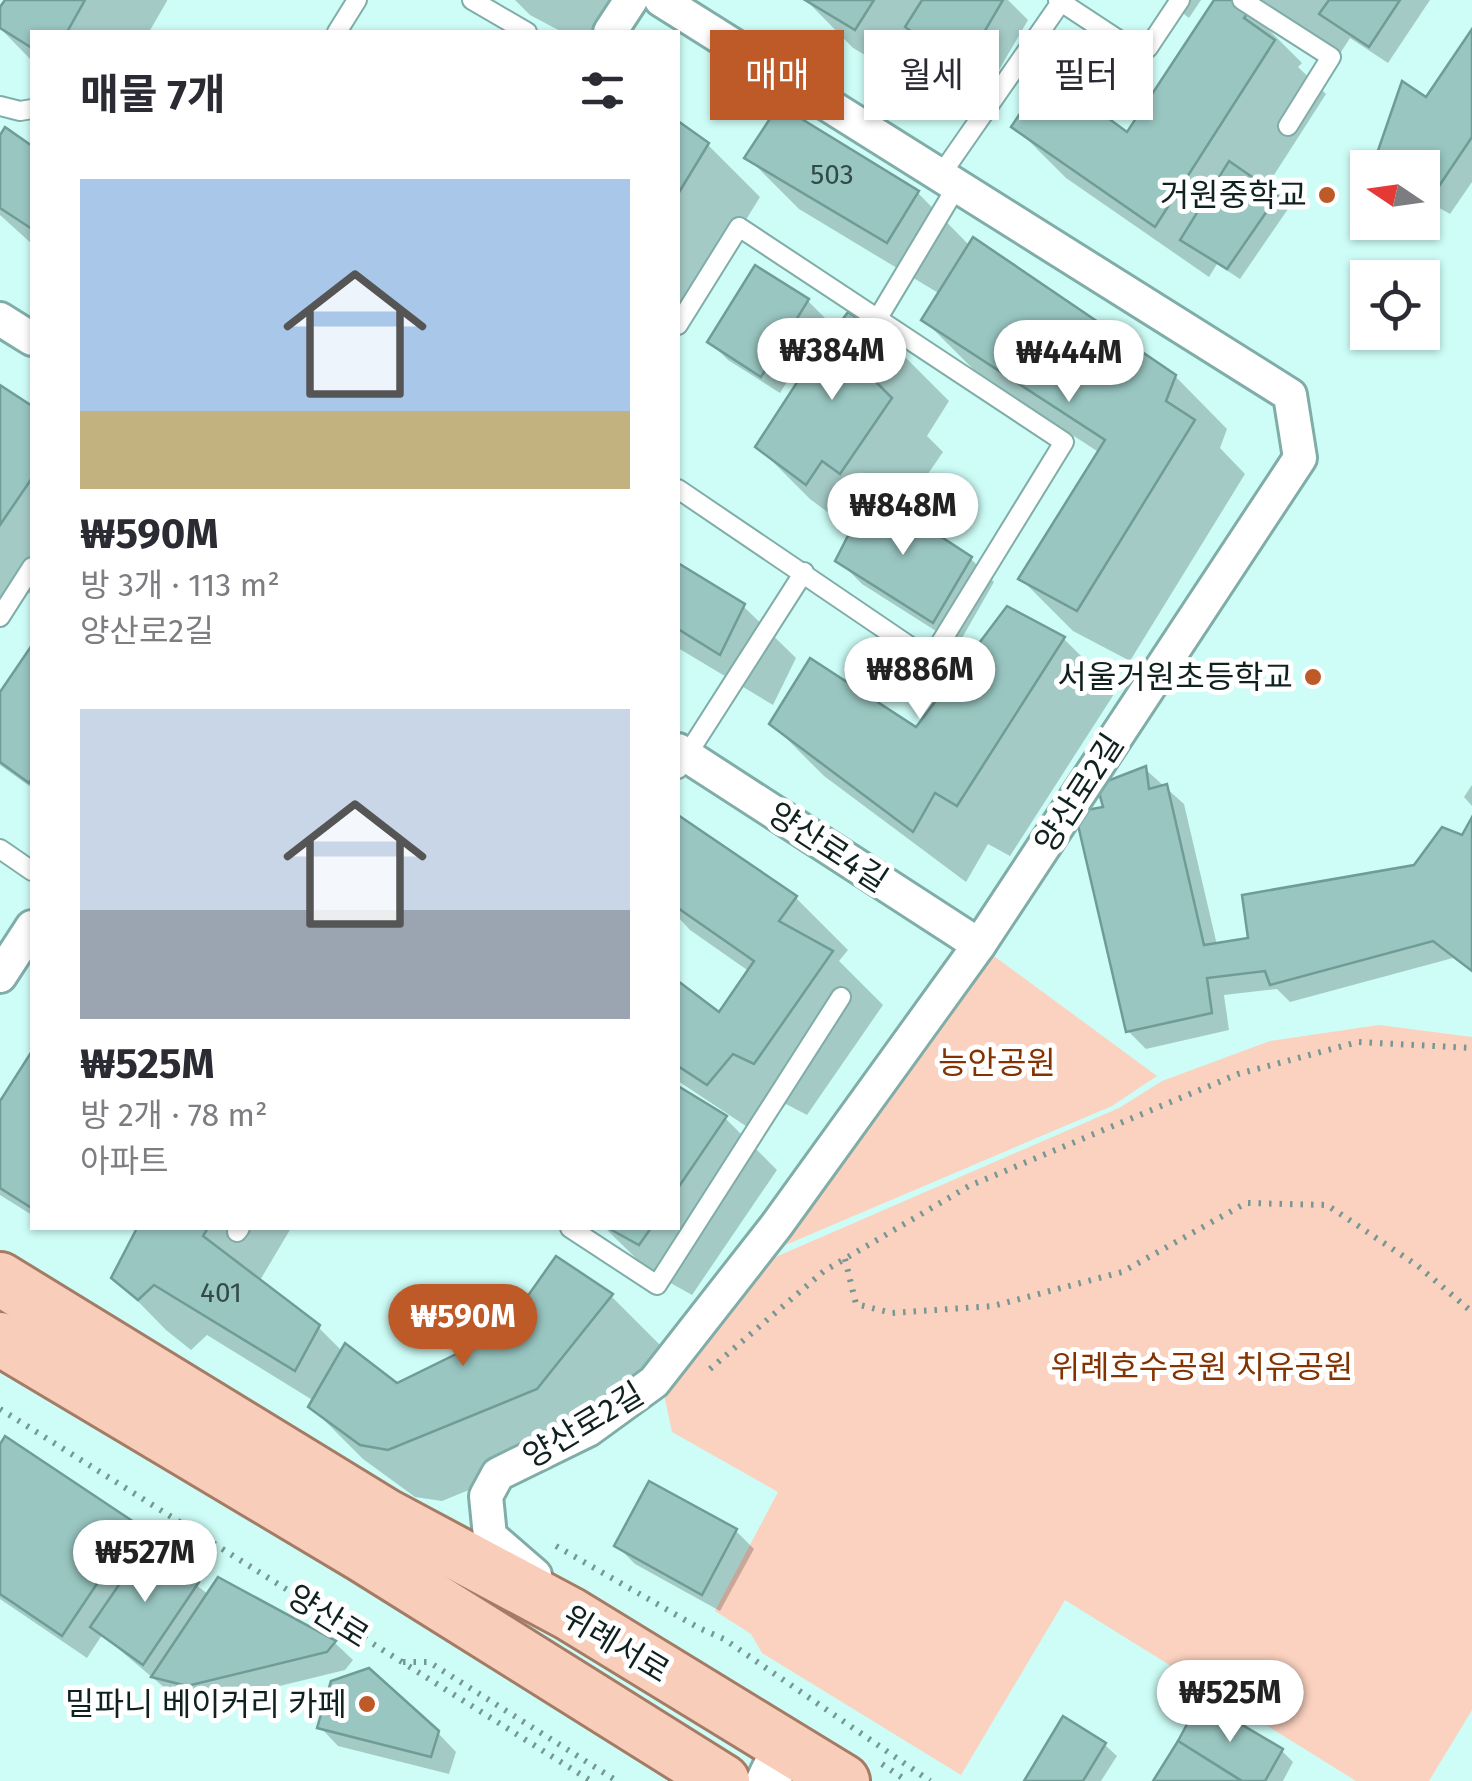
<!DOCTYPE html>
<html lang="ko">
<head>
<meta charset="utf-8">
<style>
	body { margin:0; font-family:"Fira Sans","Noto Sans KR",sans-serif; background:#f7f7f7; color:#2b2b33; height:100vh; display:flex; flex-direction:column; font-size:38px; white-space:nowrap }
	* { box-sizing:border-box; margin:0 }
	p { font-size:32px; color:#7c7c81 }
	.icon { flex:none; width:55px; height:55px; fill:none; stroke:currentColor; stroke-width:2; stroke-linecap:round; stroke-linejoin:round }
	.map { position:relative; flex:1; overflow:hidden }
	.sheet { position:absolute; left:30px; top:30px; width:650px; height:1200px; display:flex; flex-direction:column; background:#fff; border-radius:0px; box-shadow:0 2px 8px #0004 }
	.sheet>* { flex:none }
	.guide { position:absolute; left:710px; top:30px; width:610px; height:90px; display:flex; gap:20px }
	.needle { width:65px; rotate:283deg }
	.tools { position:absolute; left:1350px; top:150px; display:grid; gap:20px }
	.tools a { display:grid; place-items:center; width:90px; height:90px; border-radius:0px; background:#fff; box-shadow:0 2px 8px #0004; font-size:50px }
	.price { position:absolute; translate:-50% -85px; padding:0 22px; border-radius:35px; background:#fff; color:#222; font-size:32px; line-height:65px; filter:drop-shadow(0 2px 5px #0008) }
	.price::after { content:''; position:absolute; left:50%; top:60px; width:30px; height:22px; margin-left:-15px; background:inherit; clip-path:polygon(0 0,100% 0,50% 100%) }
	.price.on { background:#be5a27; color:#fff }
	ul { padding:0; list-style:none }
	li { display:grid; align-content:center; gap:20px; height:530px; padding:0 50px }
	li span { display:grid; place-items:center; height:310px; border-radius:0px; color:#555 }
	li>.icon { margin-inline-start:auto }
	span .icon { width:180px; height:180px; fill:#fffc; stroke-width:1 }
	li b { font-size:42px }
	h2 { display:flex; justify-content:space-between; align-items:center; height:120px; padding:0 50px; font-size:42px }
	.tag { padding:0 35px; border-radius:0px; background:#fff; box-shadow:0 2px 8px #0004; font-size:35px; line-height:90px }
	.tag.on { background:#be5a27; color:#fff }
	.map>svg:first-child { display:block }
</style>
</head>
<body>
<div class="map">
<svg width="1472" height="1781" viewBox="0 0 1472 1781">
	<rect width="100%" height="100%" fill="#cefdf7"/>
	<g fill="#fbd1bf">
		<path d="M979,945L1157,1076L1112,1106L750,1260Z"/>
		<path d="M1379,1025L1472,1037V1710L1429,1781H1356L1065,1600L961,1775L762,1653L751,1634L715,1611L778,1492L672,1432L662,1385L764,1262L1119,1108L1162,1081L1270,1041Z"/>
	</g>
	<g fill="#0003">
		<path d="M8,0H167V1L149,32H32V61L0,28V12Z"/>
		<path d="M515,0H611L590,32H562L530,15Z"/>
		<path d="M806,0H1008L1028,20L988,89L929,48L908,80L853,48Z"/>
		<path d="M1166,0H1201L1189,18Z"/>
		<path d="M1217,0H1230L1250,11L1302,63L1298,67L1326,94L1265,189L1288,209L1240,279L1217,264L1209,277L1066,178L1014,126L1128,136Z"/>
		<path d="M1261,0H1430L1388,63L1350,38L1336,60L1287,26Z"/>
		<path d="M1472,34V182L1450,214L1422,198L1427,101Z"/>
		<path d="M780,108L918,193L970,246L1175,376L1227,429L1220,448L1245,474L1130,661L1073,631L1021,579L1100,453L976,372L924,320L940,294L799,209L747,157Z"/>
		<path d="M678,124L708,145L760,197L678,330Z"/>
		<path d="M6,130L32,149V244L0,215V139Z"/>
		<path d="M756,268L808,301L826,319L780,393L728,360L710,342Z"/>
		<path d="M897,349L949,401L927,436L943,452L901,513L970,558L994,582L958,645L862,584L838,560L853,531L810,499L758,447Z"/>
		<path d="M0,388L32,409V595L12,581L0,600Z"/>
		<path d="M678,566L743,606L796,658L773,705L678,648Z"/>
		<path d="M1064,639L1116,691L1010,856L988,844L966,882L824,776L772,724L916,730Z"/>
		<path d="M32,649V788L0,765V696Z"/>
		<path d="M1145,769L1184,804L1217,945L1251,940L1415,867L1464,838L1472,822V972L1453,958L1290,1002L1277,989L1224,995L1229,1030L1146,1049L1128,1031L1106,809Z"/>
		<path d="M1472,785V806L1464,797Z"/>
		<path d="M678,818L796,898L848,950L839,961L883,1005L807,1115L786,1104L761,1136L678,1081V984L720,1015L750,972L690,930L678,917Z"/>
		<path d="M32,1055V1215L0,1195V1106Z"/>
		<path d="M678,1089L725,1118L777,1170L692,1295L649,1271L605,1228H678Z"/>
		<path d="M140,1228H291L259,1282L318,1327L343,1352L397,1386L611,1296L663,1348L589,1441L442,1501L415,1497L363,1459L311,1407L314,1401L207,1335L191,1350L166,1330L114,1277Z"/>
		<path d="M0,1449L136,1526L160,1549L156,1554L209,1595L218,1581L335,1643L353,1660L345,1670L206,1704L172,1694L102,1635L87,1658L0,1599Z"/>
		<path d="M736,1531L754,1549L720,1611L635,1564L617,1546Z"/>
		<path d="M1201,1704L1282,1751L1293,1762L1283,1781H1155Z"/>
		<path d="M320,1727L438,1733L456,1752L449,1774L338,1746Z"/>
		<path d="M1105,1745L1117,1756L1101,1781H1027Z"/>
	</g>
	<g fill="#99c6c1" stroke="#709c97" stroke-width="2.5">
		<path d="M5,0H85L67,32H32V48L0,28V7Z"/>
		<path d="M805,0H874L855,30Z"/>
		<path d="M922,0H1003L963,68L905,27Z"/>
		<path d="M1214,0H1235L1251,9L1244,18L1275,40L1155,227L1011,127L1047,73L1127,132Z"/>
		<path d="M1329,0H1400L1369,47L1319,14Z"/>
		<path d="M1472,29V137L1431,198L1422,193V168H1372L1402,81L1426,97Z"/>
		<path d="M779,105L919,191L887,243L744,158Z"/>
		<path d="M678,121L709,143L678,194Z"/>
		<path d="M5,127L32,146V229L0,208V135Z"/>
		<path d="M1229,161L1278,195L1227,269L1180,240Z"/>
		<path d="M973,237L1176,375L1166,401L1195,420L1077,611L1018,579L1105,440L921,320Z"/>
		<path d="M755,265L809,299L761,377L707,342Z"/>
		<path d="M848,312L899,347L876,382L892,398L840,474L822,461L806,485L755,447L807,367Z"/>
		<path d="M0,385L32,406V478L0,525Z"/>
		<path d="M871,491L972,557L933,623L835,561Z"/>
		<path d="M678,563L745,604L720,655L678,629Z"/>
		<path d="M1007,606L1065,637L957,806L935,793L913,832L769,724L810,658L916,727Z"/>
		<path d="M32,645V778L29,783L0,762V692Z"/>
		<path d="M1146,766L1149,789L1167,784L1204,945L1248,938L1242,895L1414,865L1442,827L1462,835L1472,817V971L1433,941L1270,985L1265,971L1207,978L1212,1013L1126,1032L1075,812L1103,807L1097,785Z"/>
		<path d="M678,815L797,896L779,921L833,951L754,1064L733,1054L707,1085L678,1066V981L719,1012L754,961L678,908Z"/>
		<path d="M32,1051V1204L30,1207L0,1188V1101Z"/>
		<path d="M678,1086L727,1116L678,1188Z"/>
		<path d="M137,1228H208L203,1236L320,1325L295,1371L154,1285L138,1300L111,1278Z"/>
		<path d="M608,1228H651L639,1245Z"/>
		<path d="M556,1256L613,1294L537,1389L388,1450L360,1445L308,1407L345,1343L397,1383L503,1331Z"/>
		<path d="M5,1436L137,1524L62,1636L0,1594V1444Z"/>
		<path d="M649,1481L737,1529L702,1595L614,1546Z"/>
		<path d="M147,1544L199,1582L143,1665L90,1627Z"/>
		<path d="M218,1577L336,1641L327,1652L187,1686L151,1677Z"/>
		<path d="M369,1668L439,1731L431,1757L317,1728L331,1681Z"/>
		<path d="M1200,1700L1283,1749L1265,1781H1242L1178,1741Z"/>
		<path d="M1063,1716L1106,1743L1083,1781H1024Z"/>
		<path d="M1178,1741L1240,1780L1239,1781H1153Z"/>
	</g>
	<g fill="none" stroke-linecap="round" stroke-linejoin="round">
		<g stroke="#80ada8" stroke-width="22">
			<g id="service">
				<path d="M472,0L527,32"/>
				<path d="M1058,0L1134,50L1148,48L1180,0"/>
				<path d="M1242,0L1331,57L1288,126"/>
				<path d="M337,32L357,0"/>
				<path d="M0,106L20,111L32,109"/>
				<path d="M940,176L1061,2"/>
				<path d="M878,318L957,186"/>
				<path d="M678,325L739,227L1064,442L930,660L678,489"/>
				<path d="M0,617L32,567"/>
				<path d="M678,769L804,572"/>
				<path d="M0,849L32,871"/>
				<path d="M570,1228L657,1285L841,997"/>
				<path d="M237,1232L240,1228"/>
			</g>
		</g>
		<g stroke="#80ada8" stroke-width="38">
			<g id="minor">
				<path d="M610,32L631,0"/>
				<path d="M0,319L32,339"/>
				<path d="M678,750L979,945"/>
				<path d="M0,976L32,927"/>
				<path d="M535,1575L490,1536L486,1496L498,1474L588,1430L654,1382L776,1226L979,945L1300,458L1290,395L661,0"/>
			</g>
		</g>
		<g stroke="#80ada8" stroke-width="48">
			<path id="tertiary" d="M768,1781L785,1746"/>
		</g>
		<g stroke="#a47c66" stroke-width="58">
			<g id="primary">
				<path d="M0,1279L385,1515L570,1614L843,1781"/>
				<path d="M0,1339L362,1555L723,1781"/>
			</g>
		</g>
		<g stroke="#769894" stroke-width="6" stroke-dasharray="2.5 8" stroke-linecap="butt">
			<path d="M845,1259L856,1304L892,1313L993,1306L1122,1272L1246,1203L1327,1205L1418,1266L1472,1312"/>
			<path d="M710,1369L824,1271L969,1186L1238,1074L1358,1042L1472,1048"/>
			<path d="M0,1409L591,1781"/>
			<path d="M556,1546L699,1628L724,1639L930,1781"/>
			<path d="M403,1662H429L617,1781"/>
			<path d="M882,1764L907,1781"/>
		</g>
		<use href="#service" stroke="#fff" stroke-width="18"/>
		<use href="#minor" stroke="#fff" stroke-width="32"/>
		<use href="#tertiary" stroke="#fff" stroke-width="42"/>
		<use href="#primary" stroke="#f8cdba" stroke-width="52"/>
	</g>
	<g fill="#be5a27" stroke="#fff" stroke-width="4">
		<circle cx="1327" cy="195" r="10"/>
		<circle cx="1313" cy="677" r="10"/>
		<circle cx="367" cy="1704" r="10"/>
	</g>
	<g text-anchor="middle" dominant-baseline="central" stroke-width="10" stroke-linejoin="round" paint-order="stroke">
		<g font-size="28" fill="#324b48">
			<text x="832" y="174">503</text>
			<text x="221" y="1292">401</text>
		</g>
		<g font-size="32" fill="#102220" stroke="#fff" text-anchor="end">
			<text x="1307" y="195">거원중학교</text>
			<text x="1293" y="677">서울거원초등학교</text>
			<text x="347" y="1704">밀파니 베이커리 카페</text>
		</g>
		<g font-size="32" fill="#102220" stroke="#fff">
			<text transform="translate(1079 793) rotate(-57)">양산로2길</text>
			<text transform="translate(828 847) rotate(33)">양산로4길</text>
			<text transform="translate(583 1425) rotate(-31)">양산로2길</text>
			<text transform="translate(328 1616) rotate(32)">양산로</text>
			<text transform="translate(616 1644) rotate(31)">위례서로</text>
		</g>
		<g font-size="32" fill="#833200" stroke="#fff">
			<text x="997" y="1063">능안공원</text>
			<text x="1202" y="1367">위례호수공원 치유공원</text>
		</g>
	</g>
</svg>
<div class="tools">
<a><svg class="needle" viewBox="-14 -14 28 28"><path d="M0-13l5 13h-10z" fill="#e53935"/><path d="M0 13l5-13h-10z" fill="#7c7c81"/></svg></a>
<a><svg class="icon" aria-label="locate" viewBox="0 0 24 24"><circle cx="12" cy="12" r="6"/><path d="M12 2v4M12 18v4M2 12h4M18 12h4"/></svg></a>
</div>
<b class="price" style="left:832px;top:403px">₩384M</b>
<b class="price" style="left:1069px;top:405px">₩444M</b>
<b class="price" style="left:903px;top:558px">₩848M</b>
<b class="price" style="left:920px;top:722px">₩886M</b>
<b class="price on" style="left:463px;top:1369px">₩590M</b>
<b class="price" style="left:145px;top:1605px">₩527M</b>
<b class="price" style="left:1230px;top:1745px">₩525M</b>
<div class="guide">
<a class="tag on">매매</a>
<a class="tag">월세</a>
<a class="tag">필터</a>
</div>
<section class="sheet">
<h2>매물 7개<svg class="icon" aria-label="filters" viewBox="0 0 24 24"><path d="M4 7h16M4 17h16"/><circle cx="9" cy="7" r="2"/><circle cx="15" cy="17" r="2"/></svg></h2>
<ul>
<li><span style="background:linear-gradient(#a9c7e8 75%,#c2b280 0)"><svg class="icon" aria-label="home" viewBox="0 0 24 24"><path d="M3 11l9-7 9 7M6 9v11h12V9"/></svg></span><div><b>₩590M</b><p>방 3개 · 113 m²</p><p>양산로2길</p></div></li>
<li><span style="background:linear-gradient(#c9d6e8 65%,#9aa5b1 0)"><svg class="icon" aria-label="home" viewBox="0 0 24 24"><path d="M3 11l9-7 9 7M6 9v11h12V9"/></svg></span><div><b>₩525M</b><p>방 2개 · 78 m²</p><p>아파트</p></div></li>
</ul>
</section>
</div>
</body>
</html>
